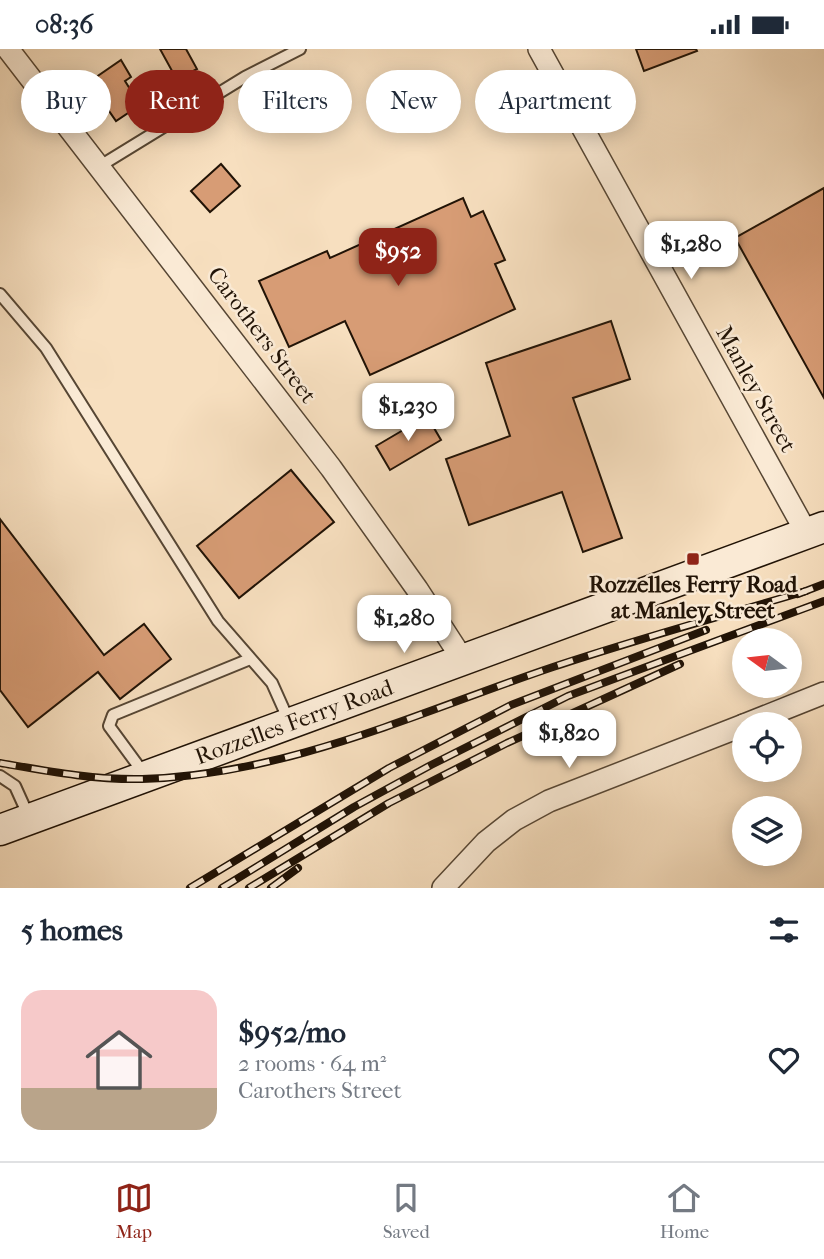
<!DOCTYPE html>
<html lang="en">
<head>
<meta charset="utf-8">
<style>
	body { margin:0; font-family:"IM FELL French Canon",serif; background:#f6f6f7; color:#1f2937; height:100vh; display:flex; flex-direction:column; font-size:26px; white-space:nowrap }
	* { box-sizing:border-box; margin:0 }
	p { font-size:23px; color:#747a83 }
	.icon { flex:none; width:38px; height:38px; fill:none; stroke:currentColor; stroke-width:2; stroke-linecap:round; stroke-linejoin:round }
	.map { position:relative; height:839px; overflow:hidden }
	.side { display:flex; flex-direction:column; background:#fff; flex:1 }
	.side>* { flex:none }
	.hud { position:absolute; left:21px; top:21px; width:782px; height:63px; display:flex; gap:14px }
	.needle { width:46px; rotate:285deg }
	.fabs { position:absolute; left:732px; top:579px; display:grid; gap:14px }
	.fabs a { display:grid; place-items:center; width:70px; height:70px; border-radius:50%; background:#fff; box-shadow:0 4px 18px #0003; font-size:35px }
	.price { position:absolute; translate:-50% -60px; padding:0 16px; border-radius:14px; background:#fff; color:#222; font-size:23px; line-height:46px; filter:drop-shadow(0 2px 4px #0008) }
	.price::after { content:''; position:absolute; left:50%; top:42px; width:21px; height:16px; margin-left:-10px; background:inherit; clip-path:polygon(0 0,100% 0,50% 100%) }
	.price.selected { background:#8f2418; color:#fff }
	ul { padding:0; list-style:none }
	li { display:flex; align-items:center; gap:21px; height:175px; padding:0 21px }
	li span { display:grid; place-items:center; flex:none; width:196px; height:140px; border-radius:21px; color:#555 }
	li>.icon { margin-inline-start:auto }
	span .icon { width:84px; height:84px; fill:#fffc; stroke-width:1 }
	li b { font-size:30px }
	h2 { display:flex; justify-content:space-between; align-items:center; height:84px; padding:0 21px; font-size:30px }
	.tag { padding:0 24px; border-radius:32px; background:#fff; box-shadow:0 4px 18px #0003; font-size:24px; line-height:63px }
	.tag.selected { background:#8f2418; color:#fff }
	.status { display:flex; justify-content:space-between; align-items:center; height:49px; padding:0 35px; background:#fff; direction:ltr }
	.status svg { height:19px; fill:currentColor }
	.tabs { display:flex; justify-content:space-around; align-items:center; height:98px; border-top:2px solid #e0e1e3; background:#fff; font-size:19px; color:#747a83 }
	.tabs a { display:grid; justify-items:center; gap:4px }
	.tabs .selected { color:#8f2418 }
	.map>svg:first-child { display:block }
</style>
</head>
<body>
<div class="status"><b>08:36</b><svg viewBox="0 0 49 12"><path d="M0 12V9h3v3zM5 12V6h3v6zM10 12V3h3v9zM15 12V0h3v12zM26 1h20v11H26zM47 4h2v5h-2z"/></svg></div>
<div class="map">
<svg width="824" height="839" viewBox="0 0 824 839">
	<rect width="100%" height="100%" fill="#f7dfbf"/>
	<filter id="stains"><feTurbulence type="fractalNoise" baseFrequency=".00286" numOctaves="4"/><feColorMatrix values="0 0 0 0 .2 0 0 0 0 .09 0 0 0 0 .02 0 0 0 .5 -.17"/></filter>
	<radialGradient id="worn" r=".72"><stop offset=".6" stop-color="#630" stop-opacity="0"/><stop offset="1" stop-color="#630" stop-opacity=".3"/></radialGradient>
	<g fill="#d79c75" stroke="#211306" stroke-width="2">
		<path d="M160,0H186L197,20L177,31Z"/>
		<path d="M636,0H696L697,2L644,22Z"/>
		<path d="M121,11L131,28L125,32L140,56L116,72L89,33Z"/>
		<path d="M221,115L240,137L210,163L191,142Z"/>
		<path d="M824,139V349L735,189Z"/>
		<path d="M463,149L471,168L483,162L505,211L495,215L515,260L370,326L345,272L289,298L259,232L327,202L330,209Z"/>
		<path d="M611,272L630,330L573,349L622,489L583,503L562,443L469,476L446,410L510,387L486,314Z"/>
		<path d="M427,367L441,391L390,421L376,397Z"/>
		<path d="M291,421L334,473L239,549L197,497Z"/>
		<path d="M0,470L104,606L144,575L171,610L120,650L98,623L28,678L0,641Z"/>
	</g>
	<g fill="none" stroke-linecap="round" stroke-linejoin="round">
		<g stroke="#564634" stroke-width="14">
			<g id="lane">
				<path d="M100,117L245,28L300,0"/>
				<path d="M0,245L46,299L218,572L272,634L289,672"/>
				<path d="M145,726L109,677L113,666L250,610"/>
				<path d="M0,727L15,737L29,768"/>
			</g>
		</g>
		<g stroke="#564634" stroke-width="24">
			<g id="street">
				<path d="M8,0L331,419L417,540L463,611"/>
				<path d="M539,0L806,483"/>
				<path d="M744,676L824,644"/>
				<path d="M443,839L486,793L514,771L549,752L744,676"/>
			</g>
		</g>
		<g stroke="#211306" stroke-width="33">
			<path id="secondary" d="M0,781L824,478"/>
		</g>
		<use href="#lane" stroke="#faead5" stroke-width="10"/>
		<use href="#street" stroke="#faead5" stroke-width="21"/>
		<use href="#secondary" stroke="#faead5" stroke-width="30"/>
		<g stroke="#211306" stroke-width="8">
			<g id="rail">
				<path d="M798,545L824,535"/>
				<path d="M0,714C47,722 94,731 142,730C286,726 419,663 553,618C637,590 722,567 806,542"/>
				<path d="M190,839L389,719L511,656L706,581"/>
				<path d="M222,839L354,758L431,716L568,647L824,552"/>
				<path d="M249,839L389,754L507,694L680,615"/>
				<path d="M271,839L298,819"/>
			</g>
		</g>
		<use href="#rail" stroke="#faead5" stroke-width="5" stroke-dasharray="16" stroke-linecap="butt"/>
	</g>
	<rect fill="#8f2418" stroke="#faead5" stroke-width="2.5" x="686" y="503" width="14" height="14" rx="3.5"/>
	<g text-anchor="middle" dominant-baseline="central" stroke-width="5" stroke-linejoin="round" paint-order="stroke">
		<g font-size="23" fill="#211306" stroke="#faead5">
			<text transform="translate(262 286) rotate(53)">Carothers Street</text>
			<text transform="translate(756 340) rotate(61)">Manley Street</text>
			<text transform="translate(294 673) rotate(-20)">Rozzelles Ferry Road</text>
		</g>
		<g font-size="23" font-weight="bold" fill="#211306" stroke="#faead5">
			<text x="693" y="535">Rozzelles Ferry Road<tspan x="693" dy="26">at Manley Street</tspan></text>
		</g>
	</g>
	<rect width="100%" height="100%" filter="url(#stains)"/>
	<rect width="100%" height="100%" fill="url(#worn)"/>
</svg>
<div class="fabs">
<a><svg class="needle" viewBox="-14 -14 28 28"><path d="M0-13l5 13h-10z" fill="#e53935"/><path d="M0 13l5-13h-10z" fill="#747a83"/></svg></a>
<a><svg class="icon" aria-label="locate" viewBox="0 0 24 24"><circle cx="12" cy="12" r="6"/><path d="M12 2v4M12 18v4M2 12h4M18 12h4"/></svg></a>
<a><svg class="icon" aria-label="layers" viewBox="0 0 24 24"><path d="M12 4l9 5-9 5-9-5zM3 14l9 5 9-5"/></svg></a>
</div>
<b class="price" style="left:691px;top:232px">$1,280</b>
<b class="price selected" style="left:398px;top:239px">$952</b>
<b class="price" style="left:408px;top:394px">$1,230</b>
<b class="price" style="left:404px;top:606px">$1,280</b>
<b class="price" style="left:569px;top:721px">$1,820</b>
<div class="hud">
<a class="tag">Buy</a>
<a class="tag selected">Rent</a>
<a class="tag">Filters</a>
<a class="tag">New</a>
<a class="tag">Apartment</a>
</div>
</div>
<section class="side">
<h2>5 homes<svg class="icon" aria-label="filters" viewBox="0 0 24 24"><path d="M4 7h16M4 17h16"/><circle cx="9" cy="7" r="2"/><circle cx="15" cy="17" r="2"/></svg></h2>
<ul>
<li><span style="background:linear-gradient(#f6c9c9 70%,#b9a48a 0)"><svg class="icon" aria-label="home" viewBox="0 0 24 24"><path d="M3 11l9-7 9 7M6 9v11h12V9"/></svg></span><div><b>$952/mo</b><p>2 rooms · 64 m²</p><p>Carothers Street</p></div><svg class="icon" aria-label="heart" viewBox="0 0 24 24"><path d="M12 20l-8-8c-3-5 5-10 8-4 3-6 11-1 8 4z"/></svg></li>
</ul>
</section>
<nav class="tabs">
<a class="selected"><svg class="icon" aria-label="map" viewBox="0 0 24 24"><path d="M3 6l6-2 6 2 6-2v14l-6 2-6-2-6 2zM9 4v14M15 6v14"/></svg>Map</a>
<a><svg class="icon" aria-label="saved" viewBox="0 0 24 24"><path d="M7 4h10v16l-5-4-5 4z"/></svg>Saved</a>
<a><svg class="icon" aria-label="home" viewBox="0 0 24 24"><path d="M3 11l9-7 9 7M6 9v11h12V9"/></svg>Home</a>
</nav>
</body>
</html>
